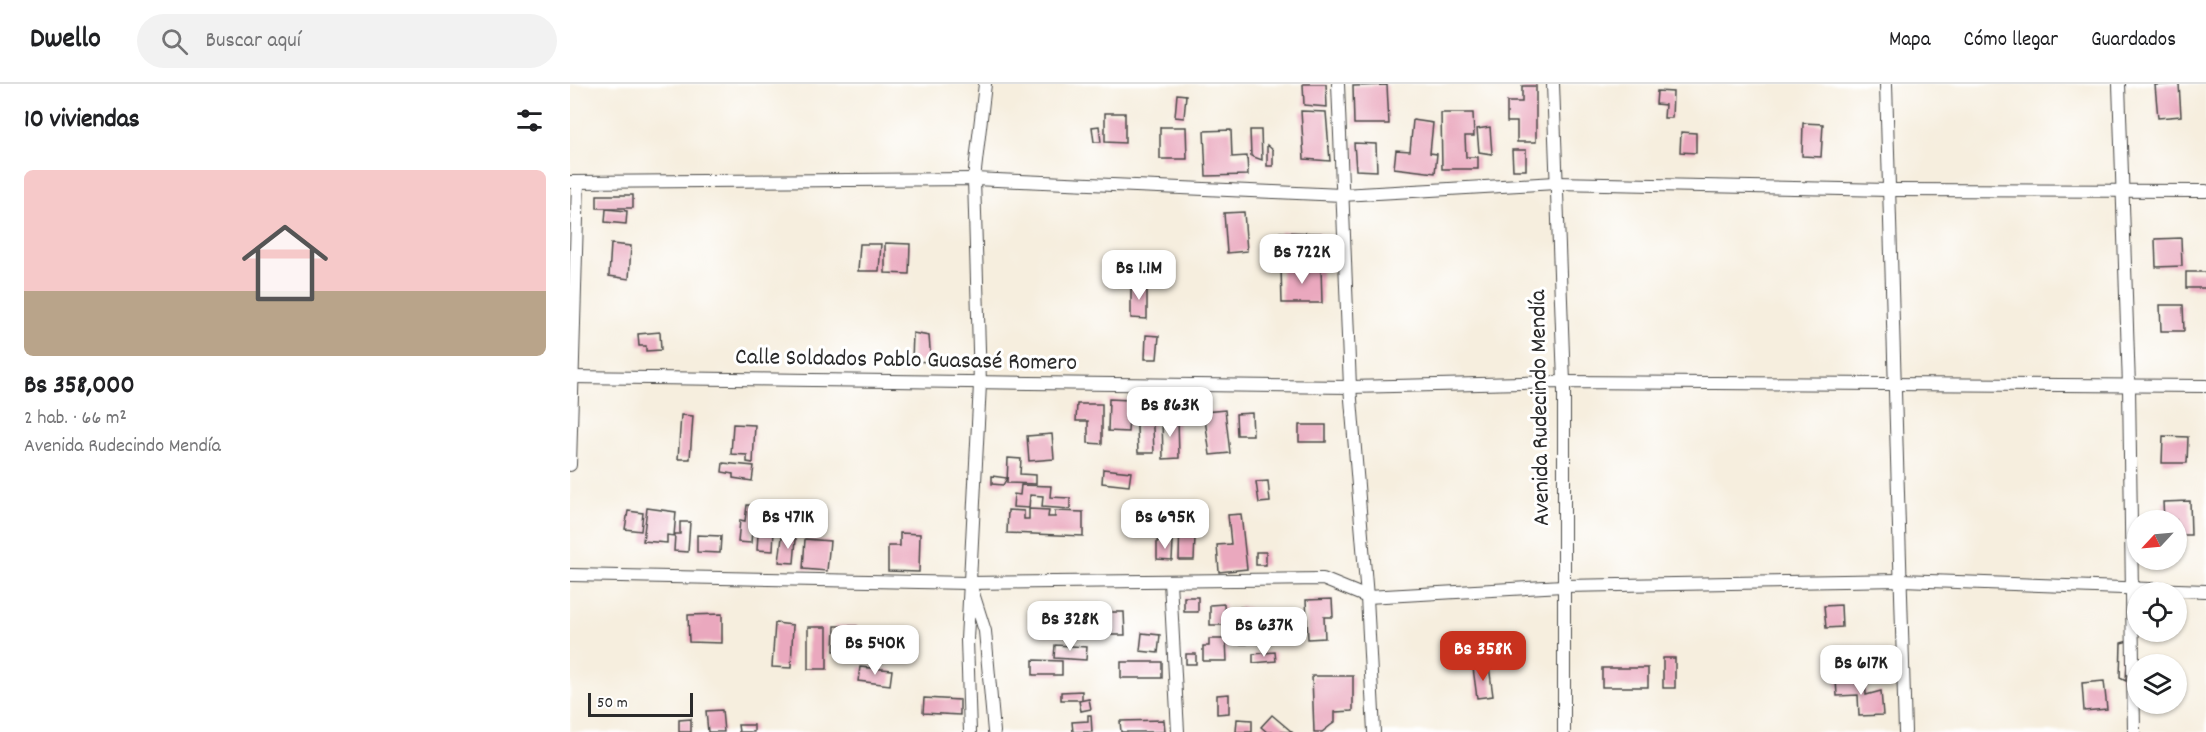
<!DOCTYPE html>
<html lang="es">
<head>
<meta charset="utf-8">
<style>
	body { margin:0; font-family:Dekko,sans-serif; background:#f2f2f2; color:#202124; height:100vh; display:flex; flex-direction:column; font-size:22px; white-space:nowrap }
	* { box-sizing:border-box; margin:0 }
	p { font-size:20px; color:#757577 }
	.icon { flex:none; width:33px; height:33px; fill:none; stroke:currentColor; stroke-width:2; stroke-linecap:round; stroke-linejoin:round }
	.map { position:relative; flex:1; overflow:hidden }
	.side { display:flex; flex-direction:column; background:#fff; width:570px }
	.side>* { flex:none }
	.needle { width:39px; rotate:244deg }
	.fabs { position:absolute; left:1557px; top:426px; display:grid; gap:12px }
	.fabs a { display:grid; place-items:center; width:60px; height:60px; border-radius:50%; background:#fff; box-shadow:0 2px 4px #0004; font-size:30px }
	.scale { position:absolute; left:18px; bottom:15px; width:105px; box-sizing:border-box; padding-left:6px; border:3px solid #2b2b2b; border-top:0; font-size:16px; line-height:21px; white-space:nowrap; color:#2b2b2b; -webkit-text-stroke:4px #fff; paint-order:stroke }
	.price { position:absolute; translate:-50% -51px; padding:0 14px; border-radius:12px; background:#fff; color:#222; font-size:20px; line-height:39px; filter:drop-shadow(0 2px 3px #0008) }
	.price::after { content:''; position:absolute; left:50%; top:36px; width:18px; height:14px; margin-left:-9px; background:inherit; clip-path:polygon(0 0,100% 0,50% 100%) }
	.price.selected { background:#c8321e; color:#fff }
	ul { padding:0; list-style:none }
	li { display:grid; align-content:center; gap:12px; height:318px; padding:0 24px }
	li span { display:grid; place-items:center; height:186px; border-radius:9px; color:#555 }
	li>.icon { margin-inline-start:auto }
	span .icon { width:108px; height:108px; fill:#fffc; stroke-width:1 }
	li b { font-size:26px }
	h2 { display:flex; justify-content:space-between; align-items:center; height:72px; padding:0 24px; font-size:26px }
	header { display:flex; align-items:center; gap:36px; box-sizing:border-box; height:84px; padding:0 30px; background:#fff; border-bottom:2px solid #e0e0e0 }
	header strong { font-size:28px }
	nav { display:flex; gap:33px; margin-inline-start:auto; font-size:21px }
	.search { width:420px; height:54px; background:#f2f2f2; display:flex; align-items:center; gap:15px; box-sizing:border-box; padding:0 21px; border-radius:33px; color:#757577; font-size:22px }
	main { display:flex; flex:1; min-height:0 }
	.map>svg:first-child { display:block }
</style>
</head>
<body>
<header>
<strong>Dwello</strong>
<div class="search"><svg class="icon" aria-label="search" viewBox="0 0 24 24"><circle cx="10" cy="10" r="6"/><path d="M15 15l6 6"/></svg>Buscar aquí</div>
<nav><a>Mapa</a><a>Cómo llegar</a><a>Guardados</a></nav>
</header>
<main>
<section class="side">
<h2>10 viviendas<svg class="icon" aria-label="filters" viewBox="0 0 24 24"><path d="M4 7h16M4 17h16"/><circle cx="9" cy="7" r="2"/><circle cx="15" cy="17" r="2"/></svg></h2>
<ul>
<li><span style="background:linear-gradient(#f6c9c9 65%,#b9a48a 0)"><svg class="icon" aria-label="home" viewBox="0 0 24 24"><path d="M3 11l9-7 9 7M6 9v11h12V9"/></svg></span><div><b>Bs 358,000</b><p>2 hab. · 66 m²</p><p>Avenida Rudecindo Mendía</p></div></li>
</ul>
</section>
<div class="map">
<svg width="1636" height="648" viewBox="0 0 1636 648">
	<rect width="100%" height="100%" fill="#fff"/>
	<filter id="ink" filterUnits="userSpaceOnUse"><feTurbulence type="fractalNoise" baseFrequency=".0167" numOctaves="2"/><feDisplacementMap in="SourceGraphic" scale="12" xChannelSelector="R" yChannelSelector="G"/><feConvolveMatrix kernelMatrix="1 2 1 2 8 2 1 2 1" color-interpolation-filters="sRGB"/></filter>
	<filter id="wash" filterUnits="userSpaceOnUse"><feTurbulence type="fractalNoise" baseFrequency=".008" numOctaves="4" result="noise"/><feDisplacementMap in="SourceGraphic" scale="24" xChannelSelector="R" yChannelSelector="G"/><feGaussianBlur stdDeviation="1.35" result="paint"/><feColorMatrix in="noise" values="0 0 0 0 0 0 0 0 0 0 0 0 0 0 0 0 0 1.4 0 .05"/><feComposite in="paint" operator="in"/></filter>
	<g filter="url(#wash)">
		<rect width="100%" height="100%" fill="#f6eede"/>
		<g id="blocks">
			<g fill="#eaa8be">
				<path d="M733,0H756L757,23L734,21Z"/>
				<path d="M1609,0L1611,32L1588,34L1585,1Z"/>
				<path d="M817,1L819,40H784L783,2Z"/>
				<path d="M952,2H966V58H947V38H937V18H952Z"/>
				<path d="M1087,7L1103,8L1102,34H1094L1095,21L1086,20Z"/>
				<path d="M607,10L616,11L614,34L605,33Z"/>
				<path d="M731,27L756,28L760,77L734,75Z"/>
				<path d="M535,29H555V59L535,58Z"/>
				<path d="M871,29H903L904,52H895L896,73H908V85H872Z"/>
				<path d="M843,36L863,39L860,69L867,70L865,89L824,84L826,66L840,67Z"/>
				<path d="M1233,39L1253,40L1251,73L1232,72Z"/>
				<path d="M529,42L531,58H524L522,43Z"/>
				<path d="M590,43H616L617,75H590Z"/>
				<path d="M920,43L922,70L909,68L907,45Z"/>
				<path d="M661,46L662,73L677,72L678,91L636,92L634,47Z"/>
				<path d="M680,46H691L692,76L681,72Z"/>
				<path d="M1111,48L1126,49V69L1110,68Z"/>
				<path d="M784,59L806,60L807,87L786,86Z"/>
				<path d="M697,61L703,66V82H697Z"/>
				<path d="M942,66H956V86H943Z"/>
				<rect x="27" y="111" width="36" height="13"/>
				<path d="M36,125L57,127L56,140L35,138Z"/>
				<path d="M674,128L677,167L657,169L654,129Z"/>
				<path d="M710,148L751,149V176H710Z"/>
				<path d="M1611,154L1612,182L1586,183L1585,155Z"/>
				<path d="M315,159L340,160L339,190L315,189Z"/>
				<path d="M41,160L61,162L59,195L39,192Z"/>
				<path d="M290,160H311L309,187H288Z"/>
				<path d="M751,183L752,219H712L711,184Z"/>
				<rect x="1616" y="188" width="20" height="16"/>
				<path d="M561,200H577V235L561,234Z"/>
				<path d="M1590,221H1613L1614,247H1591Z"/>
				<path d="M90,248L91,266L76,267V262H69L68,250Z"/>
				<path d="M343,249L359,252L361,278L342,277Z"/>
				<path d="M576,251L589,252L587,275H575Z"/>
				<path d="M539,315L560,316L558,348L538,347Z"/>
				<path d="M566,319H582L584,369H568Z"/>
				<path d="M507,320H532V360L518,359V337H506Z"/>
				<path d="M655,326L660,369L640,371L634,328Z"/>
				<path d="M682,329L683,351H667L666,330Z"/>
				<path d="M111,331L123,332L120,375H108Z"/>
				<path d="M592,334H608L609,374L593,375Z"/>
				<path d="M163,340L185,341L183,379L177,378V371L161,370Z"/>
				<rect x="729" y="341" width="27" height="17"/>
				<path d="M482,350L484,375L459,377L457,352Z"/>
				<path d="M1593,352L1618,353L1617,379H1592Z"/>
				<path d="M438,374L451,375L450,390L466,391V400L437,399Z"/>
				<path d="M153,379L184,382L182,397L163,394V390L152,388Z"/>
				<path d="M533,385L561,388L559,402L532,399Z"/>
				<path d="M422,392L437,394L433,401L422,400Z"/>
				<path d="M698,397L700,418L689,419L686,398Z"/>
				<path d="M451,401L481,402L480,413L500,414V425L472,423L473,412L460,411L459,424L443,423L444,410L450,411Z"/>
				<path d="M1620,417L1621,451H1606V436H1594L1593,418Z"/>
				<path d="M177,421H184L181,459L168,458L170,436L175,437Z"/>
				<path d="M77,424L106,428L104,452L97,451V459L73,457Z"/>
				<path d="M199,425H205L203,467L187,466L189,434L198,435Z"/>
				<path d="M459,425L479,426L478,433H485V427L513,428V452L437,449L438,426L454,427V435H459Z"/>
				<path d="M58,427L73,429L71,447L55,445Z"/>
				<path d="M671,430L677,485L649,488L647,461L661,460L658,431Z"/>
				<path d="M610,431H626L624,476H609Z"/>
				<path d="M110,438H120L118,468L104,467L105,450H110Z"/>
				<path d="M330,449L350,450L349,488L318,487V462H330Z"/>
				<path d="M127,451L151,452L150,469L127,468Z"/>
				<path d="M212,453L226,455L224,479L209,478Z"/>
				<path d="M235,455L260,457L257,487L233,485Z"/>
				<path d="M587,457L603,458L602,476L587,475Z"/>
				<rect x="686" y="468" width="10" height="13"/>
				<rect x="614" y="513" width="14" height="15"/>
				<path d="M762,515L763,533H754L755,554L738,555L736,516Z"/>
				<path d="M654,520L655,541H640V521Z"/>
				<path d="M1271,521L1272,543L1256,544L1254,522Z"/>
				<path d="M670,523L679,524L677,543L667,542Z"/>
				<path d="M540,528H554L555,551H540Z"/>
				<path d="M152,530V559L119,558L118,531Z"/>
				<path d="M205,539L223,541L221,584L202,583Z"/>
				<path d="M265,542H287V567H264Z"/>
				<rect x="238" y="543" width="19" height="42"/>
				<path d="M658,544L665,545L664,558L657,557Z"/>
				<path d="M572,549L590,551L588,569L570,567Z"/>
				<path d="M668,549H677V560H667Z"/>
				<path d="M639,555H656L657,577H633V562H639Z"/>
				<path d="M1558,557L1556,597L1550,594L1551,559Z"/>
				<path d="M485,561L517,563L516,576L484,574Z"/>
				<path d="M705,568L706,577L683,579V570Z"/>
				<rect x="616" y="570" width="10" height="10"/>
				<rect x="1093" y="574" width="12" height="30"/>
				<path d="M463,576L492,577V591H463Z"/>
				<rect x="551" y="578" width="41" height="16"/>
				<path d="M919,582L923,612L907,614L903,584Z"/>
				<path d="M290,583L322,586L320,601L288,597Z"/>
				<rect x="1032" y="584" width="46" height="19"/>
				<path d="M742,592H783V627L765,628V638L752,648H744Z"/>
				<path d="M1295,594L1296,611L1311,607L1313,631L1289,632L1288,611L1267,612L1266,595Z"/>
				<path d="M1534,597L1537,625L1514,627L1512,599Z"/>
				<path d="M512,607V616H491V608Z"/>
				<path d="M659,610V629L647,630V611Z"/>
				<path d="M354,614L390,616V631L353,629Z"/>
				<path d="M519,615L521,625L511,627L509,617Z"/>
				<path d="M152,626L154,648H138L136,627Z"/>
				<path d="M518,631H521L522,648H503L502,638L518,637Z"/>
				<path d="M702,631L722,648H697L691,643Z"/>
				<path d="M121,635V648H109V636Z"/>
				<path d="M667,635L682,636V648H666Z"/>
				<path d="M594,636L595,648H551L550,637Z"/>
				<path d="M168,641H184V648H169Z"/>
			</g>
		</g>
	</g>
	<g filter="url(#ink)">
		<use href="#blocks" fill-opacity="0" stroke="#494846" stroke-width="1.5"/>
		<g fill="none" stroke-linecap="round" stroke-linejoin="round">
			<g stroke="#494846" stroke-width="14">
				<g id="minor">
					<path d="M768,0L780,303L797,513L804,648"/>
					<path d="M983,0L994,298V648"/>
					<path d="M1316,0L1335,648"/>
					<path d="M1549,0L1559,303L1564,648"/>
					<path d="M0,98L404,95L772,111L986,99L1319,106L1636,107"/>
					<path d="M0,293L780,303L994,298L1636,302"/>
					<path d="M0,381L8,98"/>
					<path d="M0,491L399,499L753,495L797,513L993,502L1331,496L1636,507"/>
					<path d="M600,497L608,648"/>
					<path d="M402,506L415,547L424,648"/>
					<path d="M400,648L397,556L410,300L404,95L415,0"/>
				</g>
			</g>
			<use href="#minor" stroke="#fff" stroke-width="12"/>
		</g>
	</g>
	<g text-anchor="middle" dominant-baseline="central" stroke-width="6" stroke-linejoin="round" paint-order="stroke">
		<g font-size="24" fill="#2b2b2b" stroke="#fff">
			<text transform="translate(336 277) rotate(1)">Calle Soldados Pablo Guasasé Romero</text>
			<text transform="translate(971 324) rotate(-91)">Avenida Rudecindo Mendía</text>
		</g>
	</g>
</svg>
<div class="fabs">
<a><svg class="needle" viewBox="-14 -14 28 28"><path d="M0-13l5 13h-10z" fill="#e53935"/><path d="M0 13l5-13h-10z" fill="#757577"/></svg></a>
<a><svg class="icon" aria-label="locate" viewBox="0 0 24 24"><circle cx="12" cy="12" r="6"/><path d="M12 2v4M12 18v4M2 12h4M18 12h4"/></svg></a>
<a><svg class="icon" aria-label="layers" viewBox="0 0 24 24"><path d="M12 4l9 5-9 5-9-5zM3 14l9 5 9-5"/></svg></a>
</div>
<div class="scale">50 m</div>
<b class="price" style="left:732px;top:201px">Bs 722K</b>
<b class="price" style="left:569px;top:217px">Bs 1.1M</b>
<b class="price" style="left:600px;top:354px">Bs 863K</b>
<b class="price" style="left:218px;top:466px">Bs 471K</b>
<b class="price" style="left:595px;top:466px">Bs 695K</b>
<b class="price" style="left:500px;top:568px">Bs 328K</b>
<b class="price" style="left:694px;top:574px">Bs 637K</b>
<b class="price" style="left:305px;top:592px">Bs 540K</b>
<b class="price selected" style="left:913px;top:598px">Bs 358K</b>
<b class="price" style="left:1291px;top:612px">Bs 617K</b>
</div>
</main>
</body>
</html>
